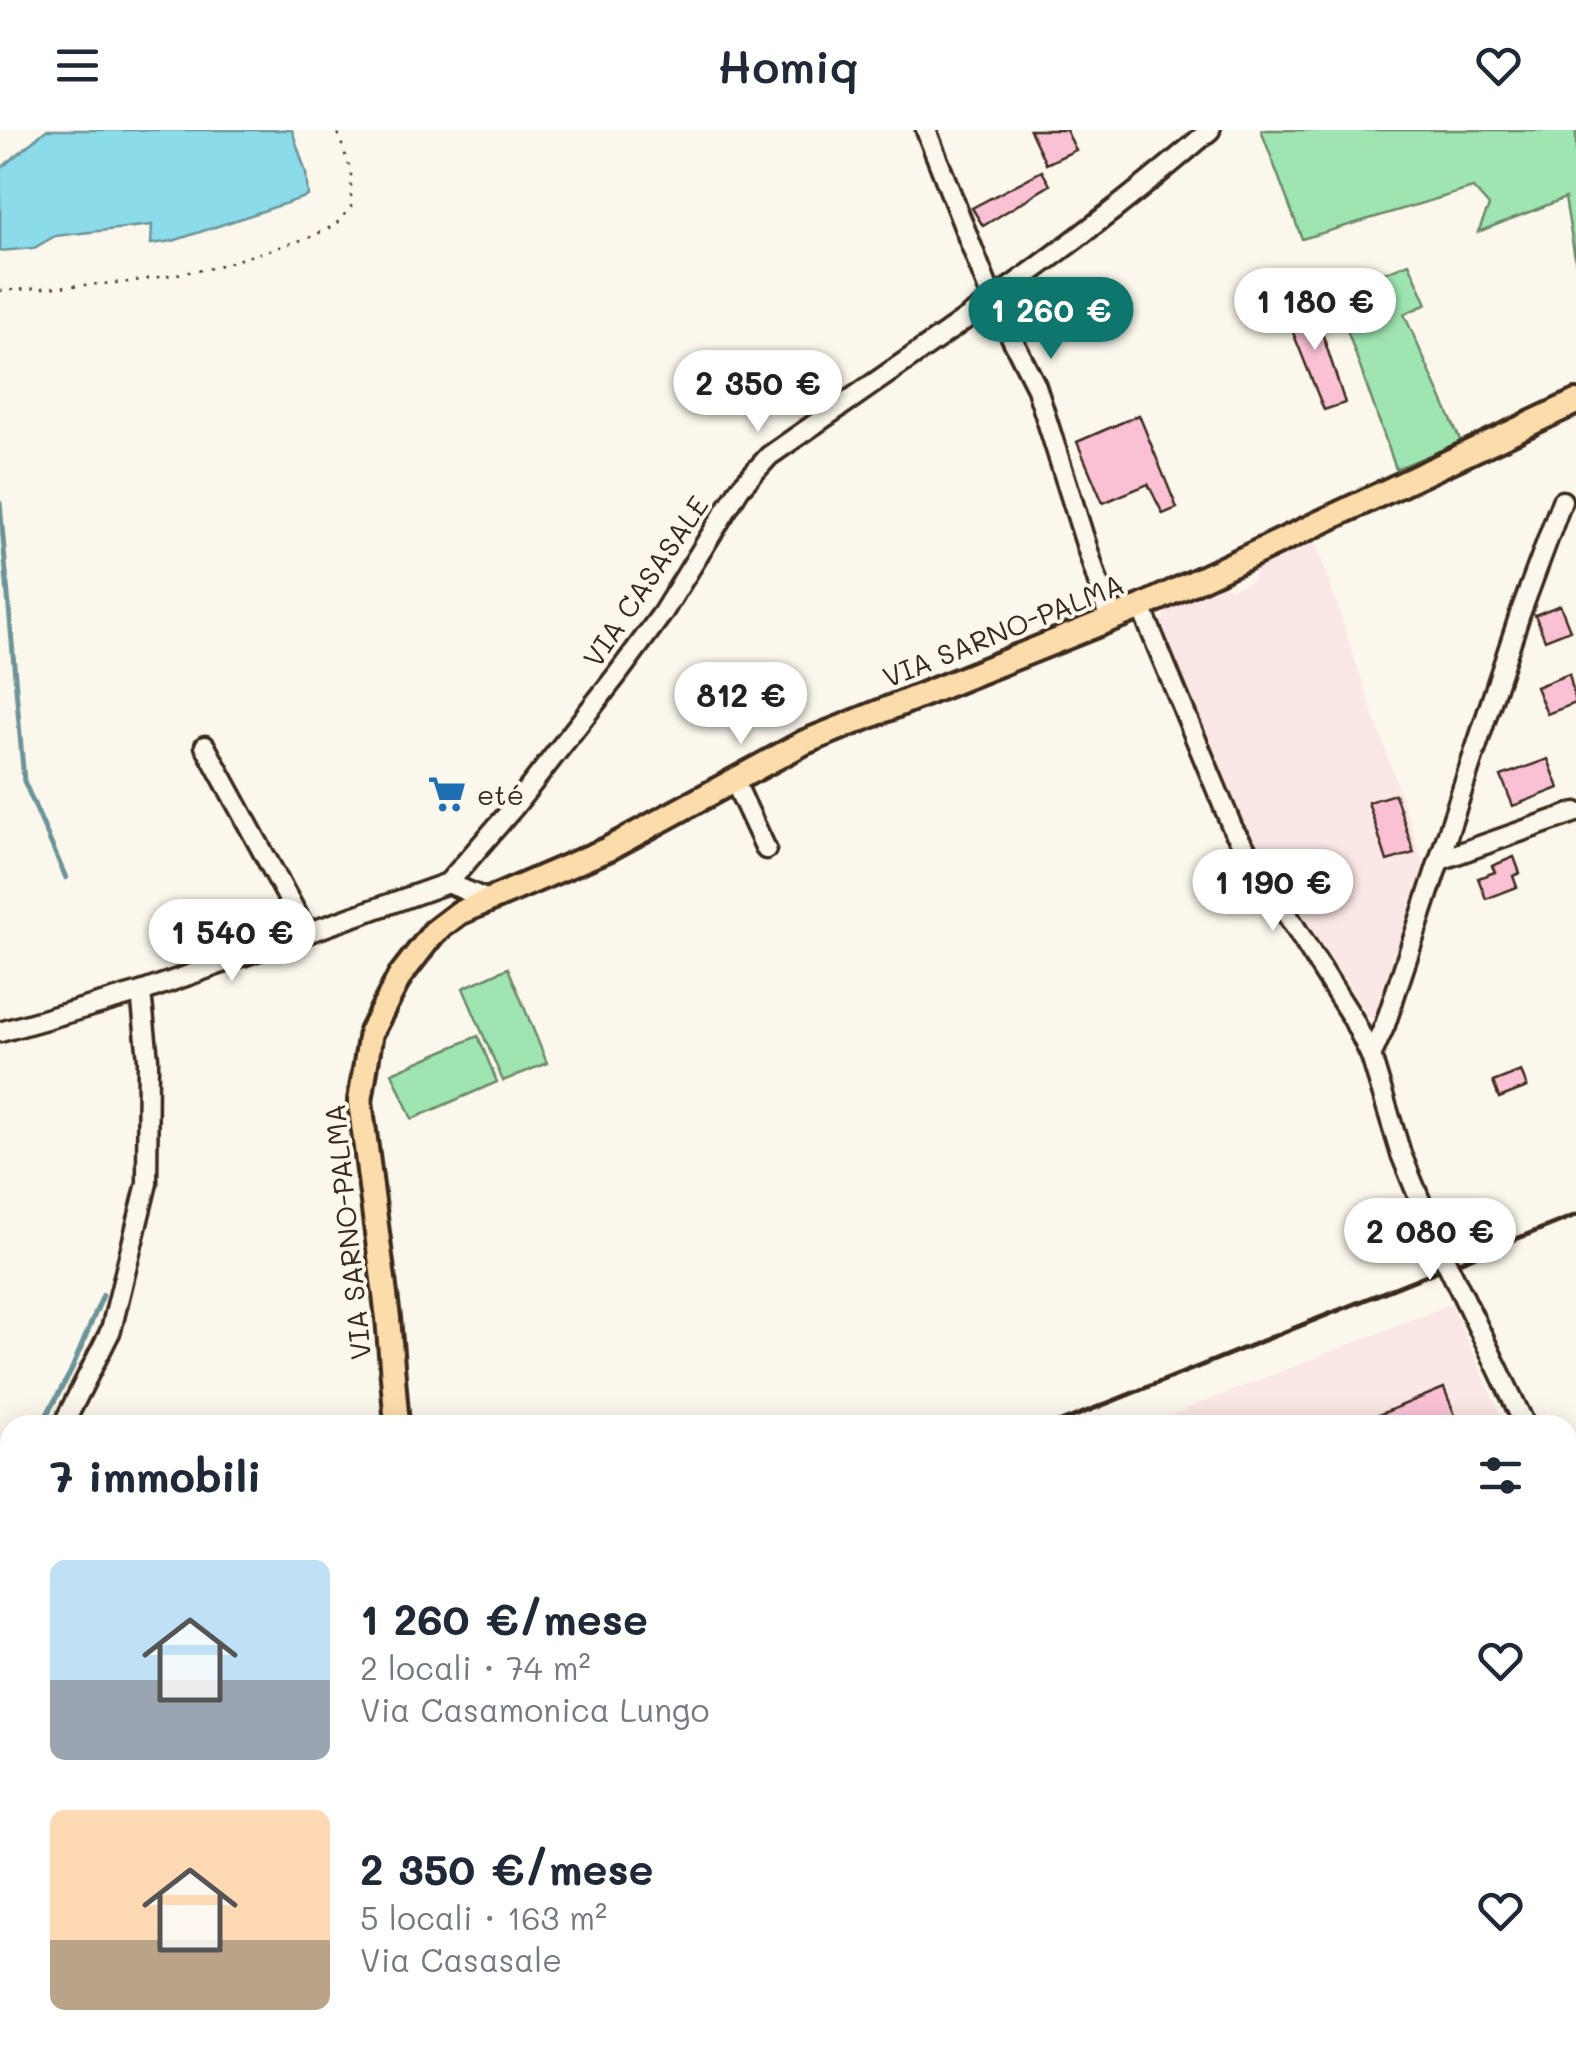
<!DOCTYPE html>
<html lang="it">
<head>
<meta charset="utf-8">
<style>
	body { margin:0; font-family:Mali,sans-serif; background:#f6f6f7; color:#1f2937; height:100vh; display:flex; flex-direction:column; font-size:38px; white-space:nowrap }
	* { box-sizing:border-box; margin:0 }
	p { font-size:32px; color:#747a83 }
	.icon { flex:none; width:55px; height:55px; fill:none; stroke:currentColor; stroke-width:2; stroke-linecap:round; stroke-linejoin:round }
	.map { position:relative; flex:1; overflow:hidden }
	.side { position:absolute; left:0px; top:1285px; width:1578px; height:642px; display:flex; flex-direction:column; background:#fff; border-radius:30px 30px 0 0; box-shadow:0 5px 25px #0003 }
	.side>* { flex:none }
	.price { position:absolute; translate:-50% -85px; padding:0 22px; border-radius:35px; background:#fff; color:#222; font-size:32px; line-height:65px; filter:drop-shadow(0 2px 5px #0008) }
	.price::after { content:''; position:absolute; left:50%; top:60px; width:30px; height:22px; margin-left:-15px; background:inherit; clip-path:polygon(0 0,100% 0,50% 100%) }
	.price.selected { background:#0f766e; color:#fff }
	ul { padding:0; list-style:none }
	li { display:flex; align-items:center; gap:30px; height:250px; padding:0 50px }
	li span { display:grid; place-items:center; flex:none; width:280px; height:200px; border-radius:15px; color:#555 }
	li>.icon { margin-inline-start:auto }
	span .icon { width:120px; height:120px; fill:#fffc; stroke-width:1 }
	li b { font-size:42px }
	h2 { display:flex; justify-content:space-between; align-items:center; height:120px; padding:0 50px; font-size:42px }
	header { display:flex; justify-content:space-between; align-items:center; height:130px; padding:0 50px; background:#fff; font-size:45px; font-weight:600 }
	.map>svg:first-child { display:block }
</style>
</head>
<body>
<header><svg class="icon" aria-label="menu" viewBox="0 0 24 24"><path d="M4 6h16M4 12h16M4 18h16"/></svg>Homiq<svg class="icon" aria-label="heart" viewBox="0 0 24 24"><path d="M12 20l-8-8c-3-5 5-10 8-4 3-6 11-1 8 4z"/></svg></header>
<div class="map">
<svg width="1576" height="1926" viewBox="0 0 1576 1926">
	<rect width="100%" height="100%" fill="#fbf7ec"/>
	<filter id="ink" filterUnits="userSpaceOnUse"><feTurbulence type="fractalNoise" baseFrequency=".01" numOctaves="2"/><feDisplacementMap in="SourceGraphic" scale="20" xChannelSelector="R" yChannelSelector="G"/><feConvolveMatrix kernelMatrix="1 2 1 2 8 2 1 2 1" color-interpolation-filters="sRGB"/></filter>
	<g filter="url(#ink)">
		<g fill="#fbe7e5">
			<path d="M1314,408L1428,746L1380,885L1370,889L1244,696L1160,497L1168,478L1219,454L1232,459L1253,450L1255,438Z"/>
			<path d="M1451,1174L1505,1295H1146Z"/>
			<path d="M1568,1425L1576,1440V1552L1568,1556Z"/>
			<path d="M1576,1605V1926H701L714,1918H1568V1609Z"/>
			<path d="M128,1918H430L434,1926H131Z"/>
		</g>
		<g fill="#9fe5b2" stroke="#6d8868" stroke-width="2.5">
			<path d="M1261,0H1576V134L1565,68L1478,102L1489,76L1473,58L1302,109Z"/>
			<path d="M1409,133L1427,174L1404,184L1461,312L1396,339L1334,163Z"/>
			<path d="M508,838L547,933L503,951L463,858Z"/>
			<path d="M478,906L497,952L412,989L392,943Z"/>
			<path d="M430,1918H598L599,1926H434Z"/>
		</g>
		<path fill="#8cdbea" stroke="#6c9498" stroke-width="2.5" d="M46,0H292L306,43L308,66L173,111L151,114L152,95L55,106L34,118L0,121V39Z"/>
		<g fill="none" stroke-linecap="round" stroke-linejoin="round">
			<g stroke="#6c9498" stroke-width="5">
				<path d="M0,373L24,651L66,748"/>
				<path d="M41,1295L70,1243L103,1165"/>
				<path d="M0,1368L10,1350"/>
			</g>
		</g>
		<g fill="#fac1d5" stroke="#3b2a1e" stroke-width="2.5">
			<path d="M1030,0H1066L1076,20L1046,34Z"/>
			<path d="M1042,41L1050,55L983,96L972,78Z"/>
			<path d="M1311,169L1345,273L1324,280L1284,180Z"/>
			<path d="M1139,285L1177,378L1163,384L1148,354L1103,373L1077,312Z"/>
			<path d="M1560,475L1570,500L1545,510L1535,485Z"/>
			<path d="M1569,544L1576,573L1547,584L1536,557Z"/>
			<path d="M1548,629L1559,658L1513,676L1501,646Z"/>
			<path d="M1395,664L1414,723L1387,731L1368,672Z"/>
			<path d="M1514,727L1520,743L1513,746L1517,757L1486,769L1478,748L1495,742L1492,736Z"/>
			<path d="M1521,941L1527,957L1499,968L1493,952Z"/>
			<path d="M1444,1258L1459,1295H1354Z"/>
		</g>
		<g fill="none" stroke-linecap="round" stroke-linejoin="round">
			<g stroke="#3b2a1e" stroke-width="25">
				<g id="minor">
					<path d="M926,0L993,171L1036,256L1109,487"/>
					<path d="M1141,477L1233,699L1353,889L1371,926L1401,1024L1439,1117"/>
					<path d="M205,616L306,801"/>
					<path d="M734,650L766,719"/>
					<path d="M1440,730L1576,682"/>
					<path d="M448,753L488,770"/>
					<path d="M0,902L141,862L448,753L514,677L617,545L662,484L740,358L769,326C919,221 1072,121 1210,0"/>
					<path d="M1371,926L1385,895L1520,484L1562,371"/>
					<path d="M1464,1168L1525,1295"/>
					<path d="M63,1295L111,1200L147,1053L148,929L141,862"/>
					<path d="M1568,1388L1576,1404"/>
					<path d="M0,1413L10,1393"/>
					<path d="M1568,1584L1576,1580"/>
					<path d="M665,1926L691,1918"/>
				</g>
			</g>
			<g stroke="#3b2a1e" stroke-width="30">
				<g id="major">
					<path d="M397,1295L388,1188L360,971L371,902L400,846L434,802L459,783L608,719L805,612L1141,477L1576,272"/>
					<path d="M0,1892L10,1888"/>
				</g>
			</g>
			<path stroke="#3b2a1e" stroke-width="2.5" stroke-dasharray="2.5 8" stroke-linecap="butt" d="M0,161L128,152L208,139L311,107L335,95L351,77V42L337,0"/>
			<use href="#minor" stroke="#fbf7ec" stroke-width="18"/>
			<use href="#major" stroke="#fddcac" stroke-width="22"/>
			<g stroke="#3b2a1e" stroke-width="5">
				<path d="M1053,1295L1576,1085"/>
				<path d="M0,1719L10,1715"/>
			</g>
			<g stroke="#3b2a1e" stroke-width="25" stroke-linecap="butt">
				<path id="minor-bridge" d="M1439,1117L1464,1168"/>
			</g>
			<use href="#minor-bridge" stroke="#fbf7ec" stroke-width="18"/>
		</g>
	</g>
	<defs>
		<g id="supermarket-bare" transform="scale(3)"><path d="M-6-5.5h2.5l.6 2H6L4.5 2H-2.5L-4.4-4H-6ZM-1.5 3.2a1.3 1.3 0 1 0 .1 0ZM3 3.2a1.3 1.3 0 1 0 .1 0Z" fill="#1f6fb2" stroke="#fbf7ec" stroke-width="2.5" paint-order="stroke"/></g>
	</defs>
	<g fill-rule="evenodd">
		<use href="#supermarket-bare" x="447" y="664"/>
	</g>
	<g text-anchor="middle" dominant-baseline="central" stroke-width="8" stroke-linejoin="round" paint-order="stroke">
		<g font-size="28" fill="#3b2a1e" stroke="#fbf7ec">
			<text transform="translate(645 451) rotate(-56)">VIA CASASALE</text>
			<text transform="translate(1003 500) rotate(-22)">VIA SARNO-PALMA</text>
			<text transform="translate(347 1102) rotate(-96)">VIA SARNO-PALMA</text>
		</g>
		<g font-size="28" fill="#3b2a1e" stroke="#fbf7ec" text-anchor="start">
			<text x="477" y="664">eté</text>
		</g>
	</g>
</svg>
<b class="price" style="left:1315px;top:223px">1 180 €</b>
<b class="price selected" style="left:1051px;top:232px">1 260 €</b>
<b class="price" style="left:758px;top:305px">2 350 €</b>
<b class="price" style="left:741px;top:617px">812 €</b>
<b class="price" style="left:1273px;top:804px">1 190 €</b>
<b class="price" style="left:232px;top:854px">1 540 €</b>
<b class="price" style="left:1430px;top:1153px">2 080 €</b>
<section class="side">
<h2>7 immobili<svg class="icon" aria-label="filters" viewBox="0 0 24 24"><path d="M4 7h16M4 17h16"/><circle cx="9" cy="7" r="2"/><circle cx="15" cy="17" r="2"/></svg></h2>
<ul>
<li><span style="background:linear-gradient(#bfe0f5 60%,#9aa5b1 0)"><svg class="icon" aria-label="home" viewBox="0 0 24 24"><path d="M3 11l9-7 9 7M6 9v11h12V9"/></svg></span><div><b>1 260 €/mese</b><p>2 locali · 74 m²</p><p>Via Casamonica Lungo</p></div><svg class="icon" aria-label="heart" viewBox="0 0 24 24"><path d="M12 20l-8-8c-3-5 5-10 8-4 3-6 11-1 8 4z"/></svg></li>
<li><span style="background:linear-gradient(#ffd9b3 65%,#b9a48a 0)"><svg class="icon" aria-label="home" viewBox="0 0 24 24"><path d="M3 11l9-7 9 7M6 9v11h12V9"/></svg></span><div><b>2 350 €/mese</b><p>5 locali · 163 m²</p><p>Via Casasale</p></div><svg class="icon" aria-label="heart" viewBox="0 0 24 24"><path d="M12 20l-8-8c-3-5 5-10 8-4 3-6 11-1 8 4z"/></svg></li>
</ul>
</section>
</div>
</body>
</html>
